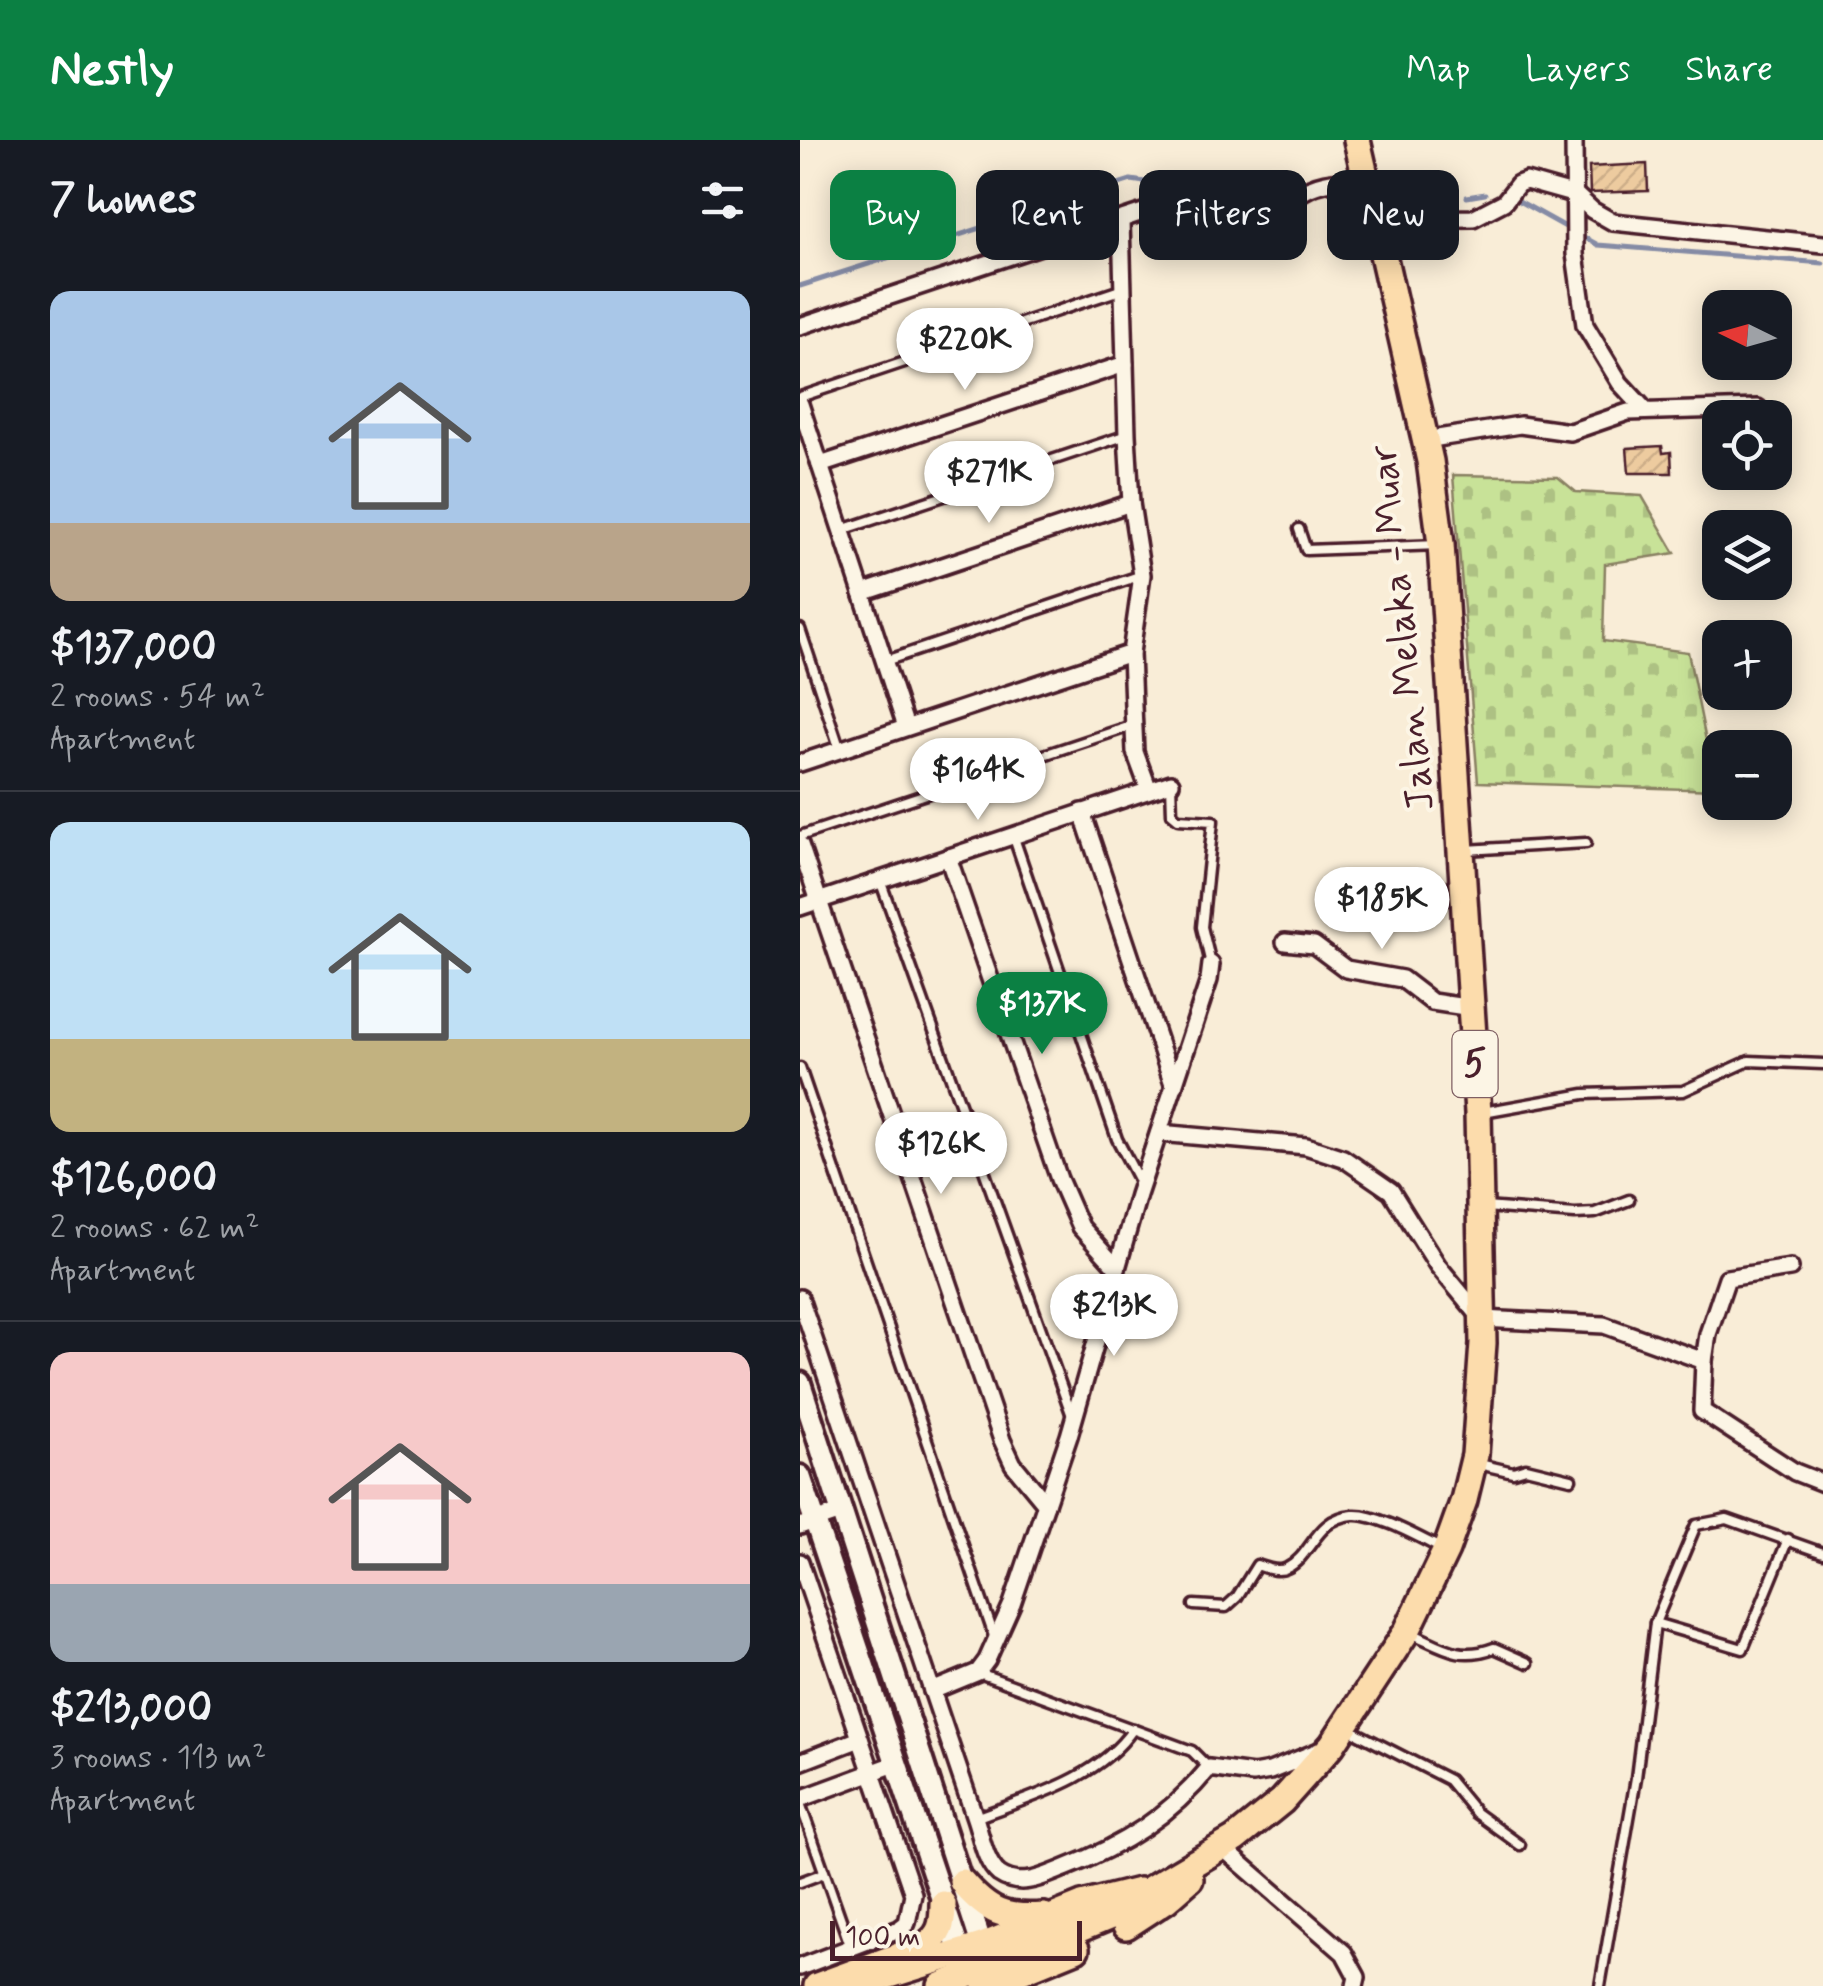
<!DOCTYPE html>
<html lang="en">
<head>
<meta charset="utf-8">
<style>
	body { margin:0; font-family:Mynerve,sans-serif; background:#20242c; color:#f1f3f6; height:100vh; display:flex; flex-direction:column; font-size:38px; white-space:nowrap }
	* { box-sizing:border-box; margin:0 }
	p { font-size:32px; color:#9ea1a6 }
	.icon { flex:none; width:55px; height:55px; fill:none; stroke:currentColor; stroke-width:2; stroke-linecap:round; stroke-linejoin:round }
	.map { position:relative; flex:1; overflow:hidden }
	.drawer { display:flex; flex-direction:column; background:#171b24; width:800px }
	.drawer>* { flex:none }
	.guide { position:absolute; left:30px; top:30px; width:842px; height:90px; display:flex; gap:20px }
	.needle { width:65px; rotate:275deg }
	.buttons { position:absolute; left:902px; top:150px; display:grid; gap:20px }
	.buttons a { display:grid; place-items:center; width:90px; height:90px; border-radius:20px; background:#171b24; box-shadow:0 5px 25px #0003; font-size:50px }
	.scale { position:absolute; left:30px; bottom:25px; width:252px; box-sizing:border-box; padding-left:10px; border:5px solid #4a1f2b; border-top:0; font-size:28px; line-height:35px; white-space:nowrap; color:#4a1f2b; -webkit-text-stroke:8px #fcf5e5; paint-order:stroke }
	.price { position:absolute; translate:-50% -85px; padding:0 22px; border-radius:35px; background:#fff; color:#222; font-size:32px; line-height:65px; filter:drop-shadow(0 2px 5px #0008) }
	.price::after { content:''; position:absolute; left:50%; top:60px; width:30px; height:22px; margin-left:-15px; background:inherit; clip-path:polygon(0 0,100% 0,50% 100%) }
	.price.on { background:#0b8043; color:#fff }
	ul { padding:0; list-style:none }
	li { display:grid; align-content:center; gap:20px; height:530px; padding:0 50px }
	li+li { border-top:2px solid #363941 }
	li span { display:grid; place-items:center; height:310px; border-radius:20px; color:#555 }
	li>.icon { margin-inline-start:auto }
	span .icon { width:180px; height:180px; fill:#fffc; stroke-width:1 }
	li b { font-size:42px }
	h2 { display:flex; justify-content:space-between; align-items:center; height:120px; padding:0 50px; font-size:42px }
	.chip { padding:0 35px; border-radius:20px; background:#171b24; box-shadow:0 5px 25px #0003; font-size:35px; line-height:90px }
	.chip.on { background:#0b8043; color:#fff }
	header { display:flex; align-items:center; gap:60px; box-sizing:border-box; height:140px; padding:0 50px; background:#0b8043; color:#fff }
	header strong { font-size:48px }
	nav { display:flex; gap:55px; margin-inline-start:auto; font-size:35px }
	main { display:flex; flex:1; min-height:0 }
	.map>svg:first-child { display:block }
</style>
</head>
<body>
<header>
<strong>Nestly</strong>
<nav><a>Map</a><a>Layers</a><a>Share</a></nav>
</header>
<main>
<section class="drawer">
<h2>7 homes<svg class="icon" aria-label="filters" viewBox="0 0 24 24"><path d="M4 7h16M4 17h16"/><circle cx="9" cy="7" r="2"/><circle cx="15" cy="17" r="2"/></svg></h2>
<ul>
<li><span style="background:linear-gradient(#a9c7e8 75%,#b9a48a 0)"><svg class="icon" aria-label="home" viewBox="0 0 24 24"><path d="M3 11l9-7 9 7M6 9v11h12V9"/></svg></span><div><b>$137,000</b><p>2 rooms · 54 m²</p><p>Apartment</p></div></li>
<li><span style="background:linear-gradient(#bfe0f5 70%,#c2b280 0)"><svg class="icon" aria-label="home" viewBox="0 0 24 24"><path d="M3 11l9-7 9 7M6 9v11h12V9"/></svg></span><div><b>$126,000</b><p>2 rooms · 62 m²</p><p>Apartment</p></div></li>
<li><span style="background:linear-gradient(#f6c9c9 75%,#9aa5b1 0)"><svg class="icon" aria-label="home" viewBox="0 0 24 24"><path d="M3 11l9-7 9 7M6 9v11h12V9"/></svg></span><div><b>$213,000</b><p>3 rooms · 113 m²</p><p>Apartment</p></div></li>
</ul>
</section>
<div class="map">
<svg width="1023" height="1846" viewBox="0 0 1023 1846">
	<defs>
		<pattern id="cemetery-stones" width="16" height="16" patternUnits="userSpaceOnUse" patternTransform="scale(2.5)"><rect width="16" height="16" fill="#c8e298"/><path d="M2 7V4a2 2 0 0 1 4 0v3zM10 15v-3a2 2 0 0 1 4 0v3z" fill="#adc183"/></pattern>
		<pattern id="building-hatch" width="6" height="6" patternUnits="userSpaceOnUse" patternTransform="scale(2.5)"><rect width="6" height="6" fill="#edcb9f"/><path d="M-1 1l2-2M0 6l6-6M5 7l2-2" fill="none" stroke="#cdae89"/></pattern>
	</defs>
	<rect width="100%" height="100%" fill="#f9edd7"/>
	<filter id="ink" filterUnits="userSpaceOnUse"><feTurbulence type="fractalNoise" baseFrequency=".01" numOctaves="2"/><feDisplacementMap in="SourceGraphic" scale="20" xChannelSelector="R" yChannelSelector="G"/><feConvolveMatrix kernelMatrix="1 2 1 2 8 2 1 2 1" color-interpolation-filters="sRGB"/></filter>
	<g filter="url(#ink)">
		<path fill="url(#cemetery-stones)" stroke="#898062" stroke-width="2.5" d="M653,335L758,337L776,352L842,356L875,413L805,424L803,501L888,512L916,650L678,642Z"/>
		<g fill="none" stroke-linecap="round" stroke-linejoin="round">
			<g stroke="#858ba5" stroke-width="5">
				<path d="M667,57L685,54"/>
				<path d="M717,60L798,105L1023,123"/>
				<path d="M0,146L331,40L477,61"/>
			</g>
		</g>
		<g fill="url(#building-hatch)" stroke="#4a1f2b" stroke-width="2.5">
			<path d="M847,24L848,51L790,53L789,27Z"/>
			<path d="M862,306L863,313L871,312L872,333H829L827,308Z"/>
		</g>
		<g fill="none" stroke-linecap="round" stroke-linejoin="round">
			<g stroke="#4a1f2b" stroke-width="15">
				<g id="service">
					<path d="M0,257L323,149"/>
					<path d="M499,389L506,410L639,405"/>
					<path d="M42,390L327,295"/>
					<path d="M0,489L40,610"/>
					<path d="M85,521L342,435"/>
					<path d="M371,643L372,674L378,679L413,681L402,787L411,824"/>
					<path d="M213,695L317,999L339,1041"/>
					<path d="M0,696L334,585"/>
					<path d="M666,710L786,703"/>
					<path d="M80,740L272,1276"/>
					<path d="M0,928L194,1496"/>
					<path d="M683,972L784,954L883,951L949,921L1023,924"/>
					<path d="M685,1067L775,1074L795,1073L829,1060"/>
					<path d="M679,1324L713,1332L726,1328L771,1339"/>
					<path d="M394,1465L426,1467L437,1457L457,1425C466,1428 478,1433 487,1428C512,1416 515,1378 553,1375C576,1373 620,1398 642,1409"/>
					<path d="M855,1483L943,1509L988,1399"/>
					<path d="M611,1493C643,1507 659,1521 694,1508L728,1523"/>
					<path d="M179,1533L392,1611L409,1628"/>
					<path d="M549,1589L649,1640L676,1673L720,1705"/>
					<path d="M0,1663L51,1808"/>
					<path d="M175,1678C230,1657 298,1640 333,1589"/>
					<path d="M0,1742L24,1733"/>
					<path d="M800,1846L836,1638L855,1483L896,1385L927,1379L1023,1413"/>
				</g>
			</g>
			<g stroke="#4a1f2b" stroke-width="22">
				<g id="minor">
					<path d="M774,0L775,114L785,185L820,243L846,271"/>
					<path d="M577,79L673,78L704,62L718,44L726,41L776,55L792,70L813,82L1023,104"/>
					<path d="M321,81L327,295L331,363L342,435L331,513L333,566L335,612L349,650"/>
					<path d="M0,186L358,67L381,64L467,84C481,79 486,66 497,56C516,40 543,41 567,39"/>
					<path d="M0,264L106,587"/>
					<path d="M625,300L720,285L770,292L828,272L958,268"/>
					<path d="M20,325L325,224"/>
					<path d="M62,453L331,363"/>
					<path d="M0,623L331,513"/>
					<path d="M282,672L374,947"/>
					<path d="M0,705L202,1300L213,1324L246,1364"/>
					<path d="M148,717L259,1039L280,1087L317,1128"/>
					<path d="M0,767L371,643"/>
					<path d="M485,802L514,805L546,829L602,839L632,862L672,868"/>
					<path d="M359,993L506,1006L543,1018L591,1051L638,1126L682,1179L804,1185L904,1221L902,1271L995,1332L1023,1343"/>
					<path d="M0,1158L175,1678C181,1695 185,1723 199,1734C221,1749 244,1736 265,1728C322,1706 370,1676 409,1628L453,1634L470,1631L519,1611"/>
					<path d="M904,1221L908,1194L927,1138L990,1128"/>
					<path d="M0,1386L43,1371"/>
					<path d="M0,1422L113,1754L107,1783L99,1789L0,1827"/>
					<path d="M132,1551L178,1532L187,1520L212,1464L269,1296L338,1055L409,840L411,824"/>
					<path d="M0,1622L60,1599"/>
					<path d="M0,1659L95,1624"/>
					<path d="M424,1709L544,1813L557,1837L555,1846"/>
				</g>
			</g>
			<g stroke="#4a1f2b" stroke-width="28">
				<g id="tertiary">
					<path d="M0,1243L182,1806L183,1817"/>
					<path d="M0,1336L160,1813L169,1820"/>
				</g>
			</g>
			<g stroke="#4a1f2b" stroke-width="32">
				<g id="primary">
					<path d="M162,1742C189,1773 204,1779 244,1776"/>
					<path d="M326,1786L366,1760L390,1739"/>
					<path d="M17,1846L123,1807C141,1796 143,1784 143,1764"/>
					<path d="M55,1846L182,1806L282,1765L339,1751"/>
					<path d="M141,1846L316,1774L350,1749L435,1699L482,1661L532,1605L607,1491L646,1410L664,1360L675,1315L683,1203L678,973L641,404L630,321L557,0"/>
					<path d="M185,1846L276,1809"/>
				</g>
			</g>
			<use href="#service" stroke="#fcf5e5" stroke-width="8"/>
			<use href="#minor" stroke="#fcf5e5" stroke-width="15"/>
			<use href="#tertiary" stroke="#fcf5e5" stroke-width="20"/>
			<use href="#primary" stroke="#fcdcac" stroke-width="25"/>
		</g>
	</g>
	<g text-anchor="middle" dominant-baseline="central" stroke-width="8" stroke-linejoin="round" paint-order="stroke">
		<rect fill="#fcf5e5" stroke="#7f5f63" stroke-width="2.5" x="652.5" y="891" width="45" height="66" rx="8"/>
		<g font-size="38" font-weight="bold" fill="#4a1f2b">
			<text x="675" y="924">5</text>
		</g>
		<g font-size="40" fill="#4a1f2b" stroke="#fcf5e5">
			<text transform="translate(603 488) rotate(-96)">Jalan Melaka - Muar</text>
		</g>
	</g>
</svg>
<div class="buttons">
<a><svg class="needle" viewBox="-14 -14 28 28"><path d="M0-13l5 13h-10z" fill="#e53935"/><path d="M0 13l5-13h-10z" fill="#9ea1a6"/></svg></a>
<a><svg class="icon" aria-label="locate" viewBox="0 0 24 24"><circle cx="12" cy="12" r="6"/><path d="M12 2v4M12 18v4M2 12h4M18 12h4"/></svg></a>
<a><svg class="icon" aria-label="layers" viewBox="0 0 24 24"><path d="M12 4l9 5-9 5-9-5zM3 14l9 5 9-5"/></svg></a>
<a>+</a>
<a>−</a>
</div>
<div class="scale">100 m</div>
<b class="price" style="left:165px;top:253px">$220K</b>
<b class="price" style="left:189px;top:386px">$271K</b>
<b class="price" style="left:178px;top:683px">$164K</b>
<b class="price" style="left:582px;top:812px">$185K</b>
<b class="price on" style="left:242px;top:917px">$137K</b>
<b class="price" style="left:141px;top:1057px">$126K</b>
<b class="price" style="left:314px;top:1219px">$213K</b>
<div class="guide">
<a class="chip on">Buy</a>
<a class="chip">Rent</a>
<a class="chip">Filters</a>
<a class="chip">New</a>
</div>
</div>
</main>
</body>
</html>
